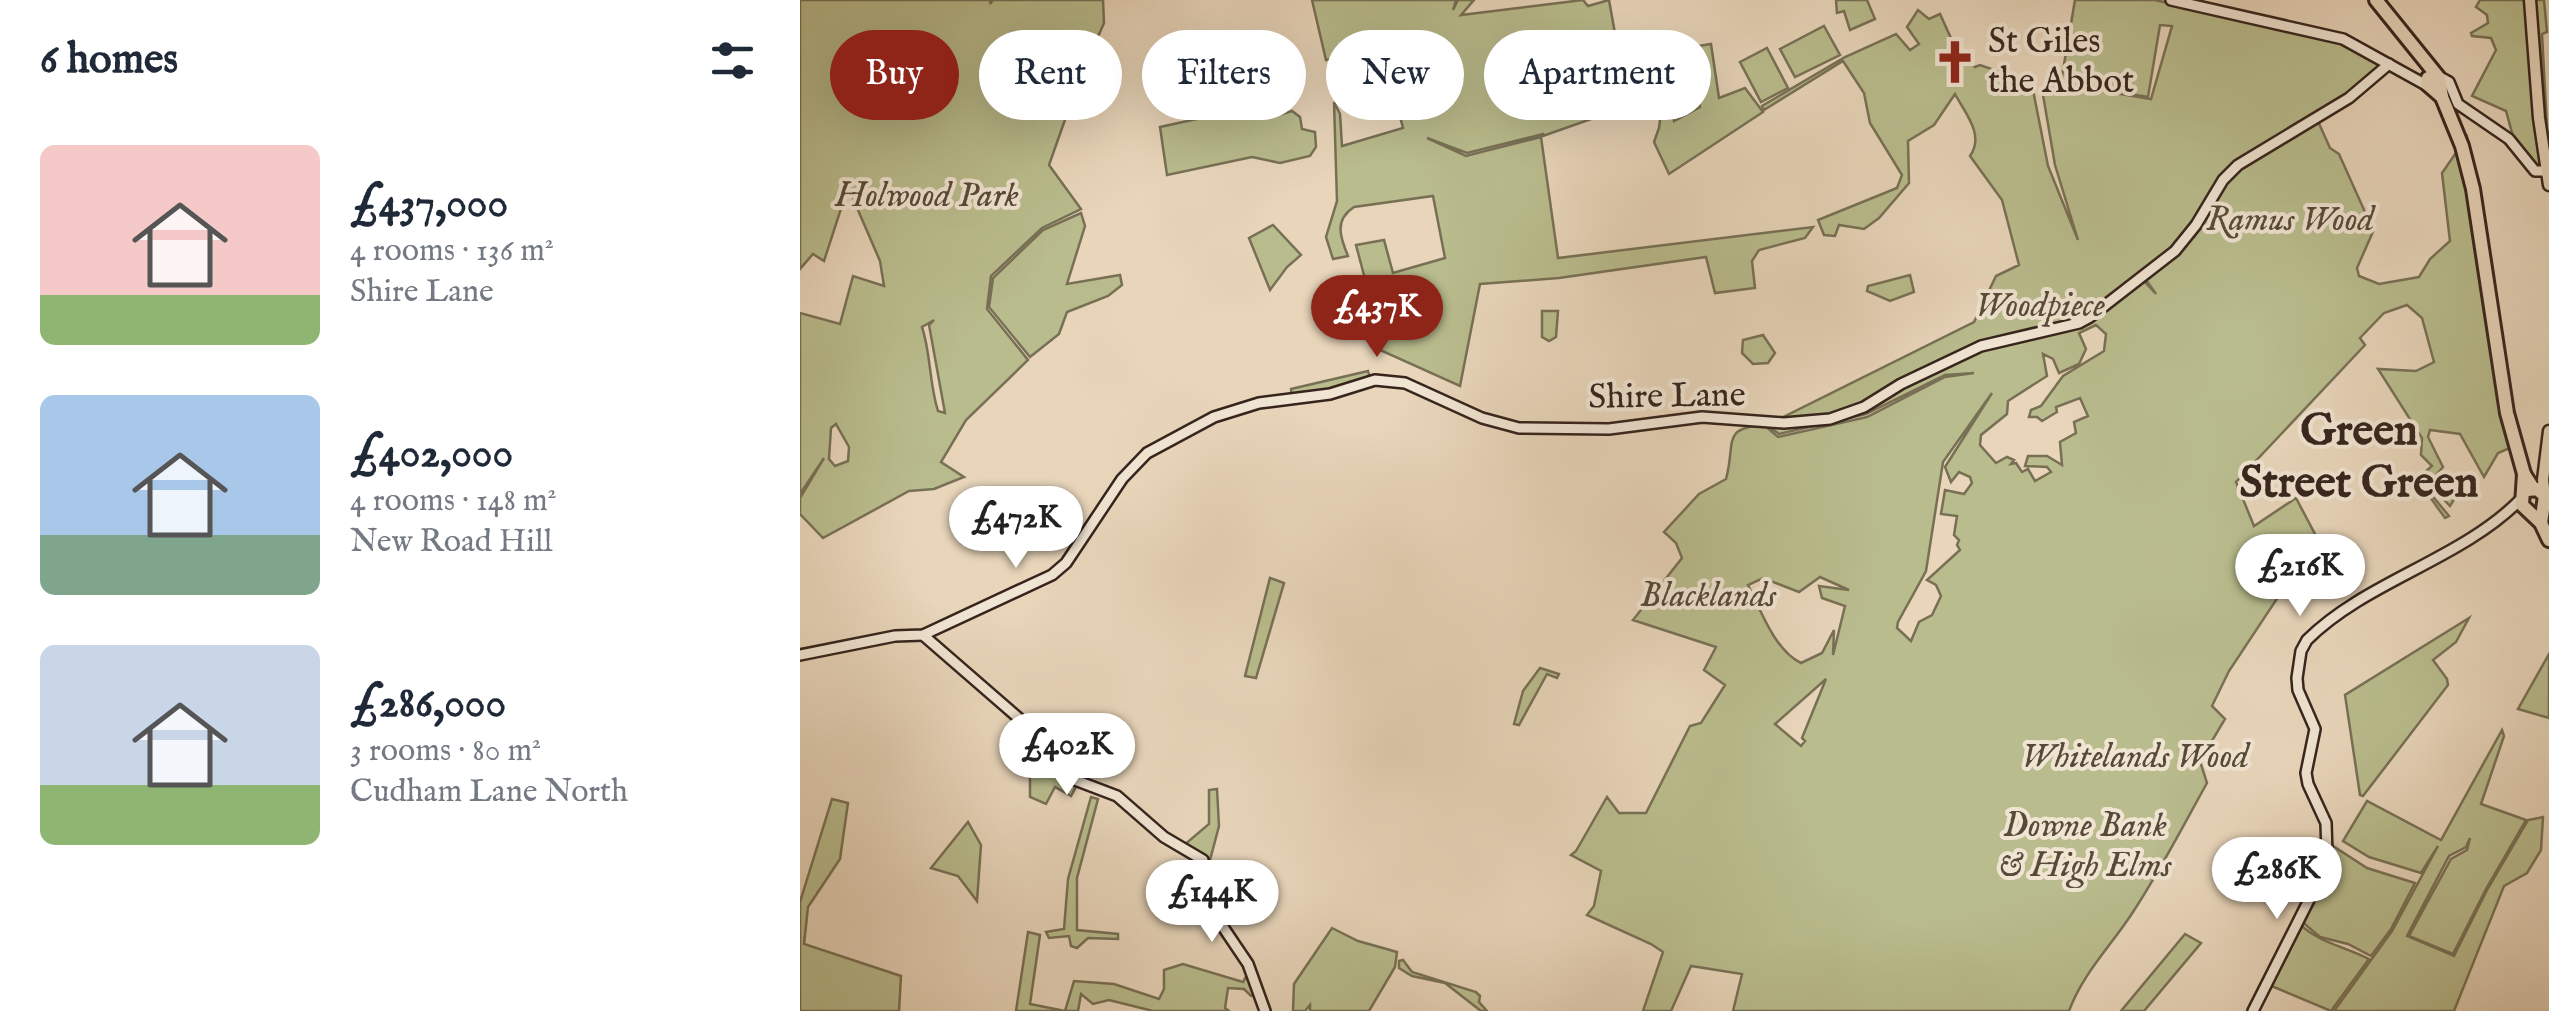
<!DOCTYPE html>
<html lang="en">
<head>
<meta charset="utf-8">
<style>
	body { margin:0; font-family:"IM FELL English",serif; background:#f6f6f7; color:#1f2937; height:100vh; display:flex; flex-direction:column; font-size:38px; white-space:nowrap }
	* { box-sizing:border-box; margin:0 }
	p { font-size:32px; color:#747a83 }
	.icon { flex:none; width:55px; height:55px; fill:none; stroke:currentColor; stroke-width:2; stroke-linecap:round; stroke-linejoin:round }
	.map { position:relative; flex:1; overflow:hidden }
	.panel { display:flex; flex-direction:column; background:#fff; width:800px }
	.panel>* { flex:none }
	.top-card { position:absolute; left:30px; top:30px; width:950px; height:90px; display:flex; gap:20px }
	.price { position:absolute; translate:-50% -85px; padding:0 22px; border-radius:35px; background:#fff; color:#222; font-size:32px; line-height:65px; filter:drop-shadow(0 2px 5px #0008) }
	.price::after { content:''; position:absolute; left:50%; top:60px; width:30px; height:22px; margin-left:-15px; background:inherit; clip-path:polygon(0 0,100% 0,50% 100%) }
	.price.selected { background:#8f2418; color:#fff }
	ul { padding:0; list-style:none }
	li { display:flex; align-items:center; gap:30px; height:250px; padding:0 40px }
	li span { display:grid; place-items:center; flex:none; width:280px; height:200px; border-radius:15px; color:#555 }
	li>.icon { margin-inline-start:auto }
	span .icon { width:120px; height:120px; fill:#fffc; stroke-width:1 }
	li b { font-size:42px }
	h2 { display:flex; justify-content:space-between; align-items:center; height:120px; padding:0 40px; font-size:42px }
	.pill { padding:0 35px; border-radius:45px; background:#fff; box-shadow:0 10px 40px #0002; font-size:35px; line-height:90px }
	.pill.selected { background:#8f2418; color:#fff }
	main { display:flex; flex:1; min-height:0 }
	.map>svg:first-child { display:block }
</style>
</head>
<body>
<main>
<section class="panel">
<h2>6 homes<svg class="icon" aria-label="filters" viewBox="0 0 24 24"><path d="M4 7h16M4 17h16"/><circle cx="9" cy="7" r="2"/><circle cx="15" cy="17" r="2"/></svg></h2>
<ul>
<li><span style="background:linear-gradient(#f6c9c9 75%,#8fb573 0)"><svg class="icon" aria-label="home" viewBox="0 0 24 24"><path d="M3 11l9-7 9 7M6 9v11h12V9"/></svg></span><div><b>£437,000</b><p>4 rooms · 136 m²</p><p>Shire Lane</p></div></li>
<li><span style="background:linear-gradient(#a9c7e8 70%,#7fa58c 0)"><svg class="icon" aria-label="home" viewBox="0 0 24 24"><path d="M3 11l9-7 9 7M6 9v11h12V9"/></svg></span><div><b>£402,000</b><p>4 rooms · 148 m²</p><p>New Road Hill</p></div></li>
<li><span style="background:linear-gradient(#c9d6e8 70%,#8fb573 0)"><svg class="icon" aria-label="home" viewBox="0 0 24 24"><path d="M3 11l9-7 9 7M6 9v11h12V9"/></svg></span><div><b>£286,000</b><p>3 rooms · 80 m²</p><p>Cudham Lane North</p></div></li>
</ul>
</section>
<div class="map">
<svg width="1749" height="1011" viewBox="0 0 1749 1011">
	<rect width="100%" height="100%" fill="#e8d5ba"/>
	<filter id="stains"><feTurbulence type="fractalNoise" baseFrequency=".002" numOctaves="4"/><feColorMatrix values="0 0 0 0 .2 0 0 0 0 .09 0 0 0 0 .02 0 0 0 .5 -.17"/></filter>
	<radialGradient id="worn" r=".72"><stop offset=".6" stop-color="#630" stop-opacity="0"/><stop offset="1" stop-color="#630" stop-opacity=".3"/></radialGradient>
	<g fill="#b9bc8d" stroke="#787055" stroke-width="2.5" fill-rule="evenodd">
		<path d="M0,0H191L190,4L193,0H303L304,23L279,80L249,165L281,209L242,228L191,276L187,309L228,360L166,420L141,462L164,477L134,489L109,491L23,538L0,514V498L24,458L0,494V313L40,324L53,276L84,286L80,261L48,187L24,261L13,254L0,269ZM134,320L129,325L145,413L138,411C129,383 131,354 122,327ZM36,424L49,447L48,461L35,466L29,459L31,428Z"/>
		<path d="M512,0H656L653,10L658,0H674L661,15L783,0L788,6L809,0L816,39L795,48L809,104L870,98L874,121L900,107L892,47L911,44L919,98L945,88L963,112L869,174L854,142L859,128L862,105L808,113L743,136V134L667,153L627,138L666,156L741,137L758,258L1013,227L1005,238L959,250L952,261L955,288L915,293L906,257L759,278L680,284L660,386L571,346L565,279L556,245L584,240L593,273L645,258L633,196L554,207C534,220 540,237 548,256L533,259L526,237L537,201L534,102L540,114L542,146L603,128L582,48L526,60Z"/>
		<path d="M1036,0H1067L1075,19L1050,30L1044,11L1037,13Z"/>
		<path d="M1275,0H1355L1378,5L1541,41L1584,66L1548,96L1437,164L1422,179L1374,249L1320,290L1342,279L1356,294L1344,277L1394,237L1391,234L1425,180L1439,166L1517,119L1530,148L1539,154L1565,212L1575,227L1557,268L1559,276L1579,284L1619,277L1630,259L1650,241L1642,173L1667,137L1694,276L1686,324L1710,448L1698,453L1684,477L1660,434L1630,430L1628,437L1643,467L1635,476L1645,491L1657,495L1650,506L1634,489L1630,493L1649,516L1645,518L1617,479L1632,466L1621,455L1622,438L1578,369L1616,371L1634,362L1622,318L1607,305L1584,313L1560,338L1565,345L1436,482L1454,526L1496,498L1526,555L1482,591L1429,671L1412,706L1425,719L1400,761L1407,783C1383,826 1360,871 1333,912C1311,946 1283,973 1269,1011H933L942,974L891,966L871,1011H843L863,952L851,944L787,915L794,906L801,871L771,855L776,851L807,797L819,813H846L890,726L901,723L925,685L904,670L916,647L833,620L882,558L876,543L864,532L899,494L926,479C936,442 921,428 964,425L978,437L1067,417L1145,377L1174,373L1145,375L1066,414L979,434L967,425L1174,322L1196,276L1219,265L1202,200L1170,156C1185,135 1165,113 1155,94L1134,125L1108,141L1109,183L1079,218L1064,229L1039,225L1035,236L1024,235L1018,220L1097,188L1102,175L1070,123L1064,93L1043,61L964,110L962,106L1045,57L1096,34L1110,50L1119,44L1107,27L1118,10L1129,19L1140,14L1155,47L1175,67L1180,65L1224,80L1233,90L1248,166L1278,240L1255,165L1243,95L1252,85L1261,84L1351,99L1372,26L1360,25L1348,97L1261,82ZM1296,325L1306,334L1304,351L1263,376L1241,406L1231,410L1229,417H1237L1242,421L1257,412L1256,407L1280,398L1288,416L1274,422L1276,433L1260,442L1262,465L1247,456H1228L1225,466L1247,467L1251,472L1235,481L1228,469L1222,472L1216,463L1211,464L1214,460L1207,457L1196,463L1180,445L1181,435L1207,414L1208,401L1247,376L1243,354L1253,359L1259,373L1279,364L1286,349L1279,333ZM1192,393L1145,467L1151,482L1159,472L1170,477L1172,483L1164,494L1145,490L1141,514L1157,516L1154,535L1159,540L1157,545L1160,550L1127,580L1136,585L1141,596L1132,615L1119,622L1111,641L1097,628L1098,622L1126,571L1143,462ZM1020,577L1049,590L1019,586L1022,598L1045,606L1033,655L1034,630L1022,653L1001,663C975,651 960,609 948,585L963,578L999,592ZM1026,679L1002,738L1005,741L1001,746L975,724Z"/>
		<path d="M1680,0H1728L1742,167L1737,168L1714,140L1706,111L1672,96L1696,50L1691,38L1672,36L1671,33L1688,23L1687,15L1676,7Z"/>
		<path d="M1733,0H1744L1747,32L1742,34L1749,163Z"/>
		<path d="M1024,26L1040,55L995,77L980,49Z"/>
		<path d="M967,48L988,88L961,102L940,62Z"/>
		<path d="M456,106L472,117L492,111L500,117L502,129L515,132L516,147L510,156L480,163L452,157L367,175L360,127Z"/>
		<path d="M281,213L285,226L267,284L320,275L322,285L308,296L267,312L259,334L230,357L189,307L193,278L243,230Z"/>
		<path d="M473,225L501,255L487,267L470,290L449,238Z"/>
		<path d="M1110,275L1114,292L1090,301L1067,291L1068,286Z"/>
		<path d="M742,311H758L756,337L749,341L742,337Z"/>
		<path d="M963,335L975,353L968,363L953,364L942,353L943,340Z"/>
		<path d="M568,371L571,381L492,398L491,389Z"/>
		<path d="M470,578L484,583L456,678L445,676Z"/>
		<path d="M1669,618L1656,642L1633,660L1647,679L1648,685L1563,796L1560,795L1545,695Z"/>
		<path d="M1749,654V718L1718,709Z"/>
		<path d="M740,668L759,674L757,678L747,674L719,725L714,724L723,691Z"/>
		<path d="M1702,730L1704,736L1681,804L1726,820L1686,889L1653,954L1609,936L1651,859L1667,850L1670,838L1666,847L1649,856L1607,936L1654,956L1687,890L1728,820L1743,817L1741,850L1727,873L1704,886L1654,1011H1534L1592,931L1638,846L1621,873L1569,857L1543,841L1567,801L1641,840Z"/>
		<path d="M244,749L278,783L271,796L255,787L246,804L230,797V765Z"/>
		<path d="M417,789L419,826L410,860L383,846L409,824V790Z"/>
		<path d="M291,797L298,799L277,878V930L318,934V939L288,938L277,948L271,946L269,936L249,938L246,932L264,929L268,879Z"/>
		<path d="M32,799L48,803L40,859L8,907L4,944L101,976L99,1011H0V902Z"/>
		<path d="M168,822L181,845L177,901L158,876L131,868Z"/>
		<path d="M1530,844L1567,868L1615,883L1591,929L1571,956L1548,944L1520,937L1500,920Z"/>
		<path d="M1499,924C1522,944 1541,945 1569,959L1531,1011L1469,985Z"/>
		<path d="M532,928L558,941L597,952L595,967L569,1011H510V1005L505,1011H493L494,984Z"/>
		<path d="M228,932L240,935L230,1004L265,1011L274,981L314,984L359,999L364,989V970L383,964L443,982L448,973L456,995L451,996L444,989L428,988L425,1008L429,1011H353L309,1000L293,1004L281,994L278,1011H216Z"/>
		<path d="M1385,934L1401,943L1344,1011H1321Z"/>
		<path d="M603,960L612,972L676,992L680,996L679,1002L687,1011H681L645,983L612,976L599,968V961Z"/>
	</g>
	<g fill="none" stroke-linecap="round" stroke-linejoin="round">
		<g stroke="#36241d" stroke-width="14">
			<g id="secondary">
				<path d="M1371,0L1543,39L1628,86"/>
				<path d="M1638,76L1649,82L1658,104L1709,139L1735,171H1747"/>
				<path d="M123,635L222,721L275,780L317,796L364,837L403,860L412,902L421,924L448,964L465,1011"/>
				<path d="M0,655L95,636L123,635L252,575L266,563L322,479L347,453L414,417L459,403L530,394L575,380L605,383L682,418L719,428L809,429L902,417L984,423L1030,419L1064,407L1101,384L1181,346L1279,323L1290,317L1375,251L1396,225L1423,180L1438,165L1549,98L1589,64"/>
				<path d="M1453,1011L1520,878L1527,854L1526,823L1508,784L1506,773L1515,729L1498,690L1497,678L1501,651L1507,640C1566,581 1661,560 1721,499"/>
			</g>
		</g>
		<g stroke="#36241d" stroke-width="15">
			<g id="primary">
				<path d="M1730,0L1739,118L1749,185"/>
				<path d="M1745,496L1743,480L1749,431"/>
			</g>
		</g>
		<g stroke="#36241d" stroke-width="18">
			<g id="highway">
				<path d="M1576,0L1639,78L1642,97L1662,146L1673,189L1707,413L1724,474L1733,488"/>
				<path d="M1636,75L1628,78L1627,84L1642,97"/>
				<path d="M1724,474L1722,505L1741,523L1749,540"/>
				<path d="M1728,490L1737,489L1745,496L1741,523"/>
			</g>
		</g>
		<use href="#secondary" stroke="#f0e4d2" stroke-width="9"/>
		<use href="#primary" stroke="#e8d5ba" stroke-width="10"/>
		<use href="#highway" stroke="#e8d5ba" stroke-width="12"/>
	</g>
	<defs>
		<g id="church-bare" transform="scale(3.45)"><path d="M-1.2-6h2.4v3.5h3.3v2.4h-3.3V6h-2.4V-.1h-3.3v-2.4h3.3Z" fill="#8f2418" stroke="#f0e4d2" stroke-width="2.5" paint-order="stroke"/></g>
	</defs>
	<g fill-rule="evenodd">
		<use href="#church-bare" x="1155" y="62"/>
	</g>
	<g text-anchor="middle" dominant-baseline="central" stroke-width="8" stroke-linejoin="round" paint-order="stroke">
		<g font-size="35" fill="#36241d" stroke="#f0e4d2" text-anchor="start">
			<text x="1188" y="42">St Giles<tspan x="1188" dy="40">the Abbot</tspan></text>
		</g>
		<g font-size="35" font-style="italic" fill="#574a39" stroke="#f0e4d2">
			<text x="127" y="196">Holwood Park</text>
			<text x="1490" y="220">Ramus Wood</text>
			<text x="1240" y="306">Woodpiece</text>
			<text x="908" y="596">Blacklands</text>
			<text x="1335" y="757">Whitelands Wood</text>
			<text x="1285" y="826">Downe Bank<tspan x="1285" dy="40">&amp; High Elms</tspan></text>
		</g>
		<g font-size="35" fill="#36241d" stroke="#f0e4d2">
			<text transform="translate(867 397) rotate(-1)">Shire Lane</text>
		</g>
		<g font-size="45" font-weight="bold" fill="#36241d" stroke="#f0e4d2">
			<text x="1559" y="431">Green<tspan x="1559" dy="52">Street Green</tspan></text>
		</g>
	</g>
	<rect width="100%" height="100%" filter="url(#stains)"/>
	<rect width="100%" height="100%" fill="url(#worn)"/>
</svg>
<b class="price selected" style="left:577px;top:360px">£437K</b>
<b class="price" style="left:216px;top:571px">£472K</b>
<b class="price" style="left:1500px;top:619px">£216K</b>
<b class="price" style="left:267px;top:798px">£402K</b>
<b class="price" style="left:1477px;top:922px">£286K</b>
<b class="price" style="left:412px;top:945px">£144K</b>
<div class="top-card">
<a class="pill selected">Buy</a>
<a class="pill">Rent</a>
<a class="pill">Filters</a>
<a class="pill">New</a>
<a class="pill">Apartment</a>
</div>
</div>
</main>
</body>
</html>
